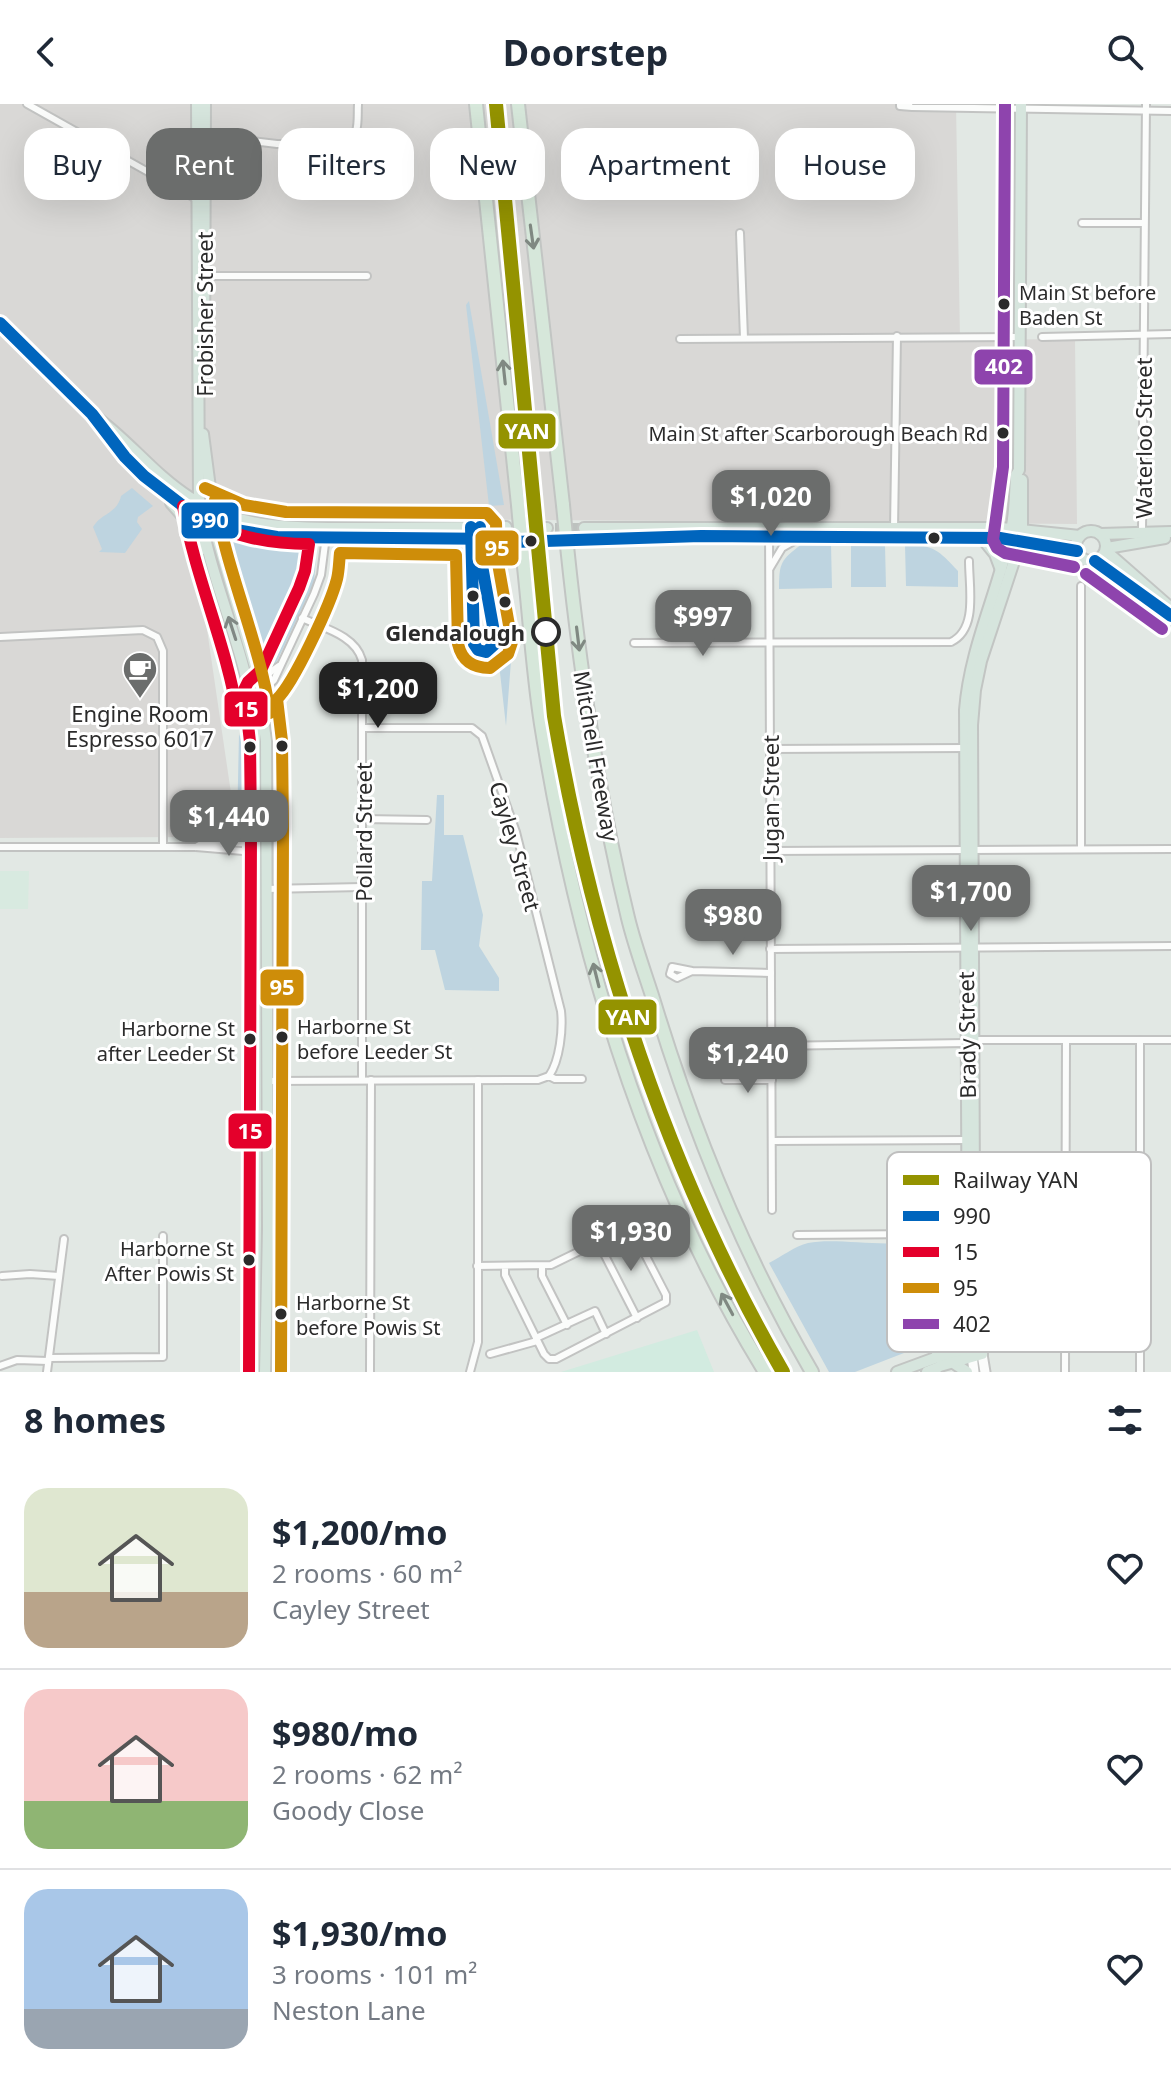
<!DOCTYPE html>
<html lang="en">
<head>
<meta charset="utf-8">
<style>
	body { margin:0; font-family:"Noto Sans",sans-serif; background:#f6f6f7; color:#1f2937; height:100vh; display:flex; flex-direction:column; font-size:30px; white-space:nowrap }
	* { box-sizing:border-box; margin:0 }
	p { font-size:26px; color:#747a83 }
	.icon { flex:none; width:44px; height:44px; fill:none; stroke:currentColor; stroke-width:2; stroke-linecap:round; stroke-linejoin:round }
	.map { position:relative; height:1268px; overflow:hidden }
	.sheet { display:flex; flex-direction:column; background:#fff; flex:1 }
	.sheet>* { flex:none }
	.hud { position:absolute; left:24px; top:24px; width:1124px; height:72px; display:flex; gap:16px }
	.price { position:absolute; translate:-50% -68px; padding:0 18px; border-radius:16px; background:#6b6d6c; color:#fff; font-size:26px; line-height:52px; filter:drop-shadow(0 2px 4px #0008) }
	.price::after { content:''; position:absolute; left:50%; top:48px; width:24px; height:18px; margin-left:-12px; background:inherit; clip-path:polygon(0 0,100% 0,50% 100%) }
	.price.active { background:#222; color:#fff }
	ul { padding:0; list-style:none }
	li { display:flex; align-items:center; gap:24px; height:200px; padding:0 24px }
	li+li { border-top:2px solid #e0e1e3 }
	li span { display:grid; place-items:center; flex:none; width:224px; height:160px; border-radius:24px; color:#555 }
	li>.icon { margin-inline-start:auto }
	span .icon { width:96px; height:96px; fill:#fffc; stroke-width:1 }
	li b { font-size:34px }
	h2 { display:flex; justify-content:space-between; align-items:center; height:96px; padding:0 24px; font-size:34px }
	.pill { padding:0 28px; border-radius:24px; background:#fff; box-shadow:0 8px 32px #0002; font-size:28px; line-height:72px }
	.pill.active { background:#6b6d6c; color:#fff }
	header { display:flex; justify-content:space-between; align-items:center; height:104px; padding:0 24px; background:#fff; font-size:36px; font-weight:700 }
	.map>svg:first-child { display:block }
</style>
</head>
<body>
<header><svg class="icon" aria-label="back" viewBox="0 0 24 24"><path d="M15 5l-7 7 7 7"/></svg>Doorstep<svg class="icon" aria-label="search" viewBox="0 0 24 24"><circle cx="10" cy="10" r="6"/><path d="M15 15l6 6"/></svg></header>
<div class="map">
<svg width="1171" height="1268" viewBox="0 0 1171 1268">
	<rect width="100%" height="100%" fill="#e2e8e4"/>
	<path fill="#d9d8d6" d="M0,0H956L960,236L1075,235L1077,420L285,414L259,412L237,406L186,427L195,444L237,730H202L183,733L0,734Z"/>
	<path fill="#d8eae0" d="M0,767H29L28,805H0Z"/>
	<g fill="#bed4e0">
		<path d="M469,197L504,401L489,402L466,201Z"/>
		<path d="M132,384L153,402L138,413L137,418L142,425L125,449L99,448L102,445L93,423C101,409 117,410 121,392Z"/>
		<path d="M229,430L278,439H304L307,448L316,451L314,479L277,557L267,568L260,565L222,435H228Z"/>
		<path d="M802,440H831L832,484L779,485C779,458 781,456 802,440Z"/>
		<path d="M851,441H885L886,483H851Z"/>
		<path d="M905,441C935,441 938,446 958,467V483L906,482Z"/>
		<path d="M508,457L511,557L506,622L499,560L505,537L499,467Z"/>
		<path d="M239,630L247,653V721L240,732L218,730L228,723L237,722Z"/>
		<path d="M437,691H444V731H463L483,811L479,842L499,874V887L445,886L435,846H421L422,777H432Z"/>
		<path d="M952,1116L958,1119L957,1206L951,1222L940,1235L855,1268H829L769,1159C781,1153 795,1142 808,1139C849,1131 923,1156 952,1116Z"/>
	</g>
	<path fill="#d2ebe0" d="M697,1226L714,1268H561Z"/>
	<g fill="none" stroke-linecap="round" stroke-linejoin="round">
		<g stroke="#bdc2bf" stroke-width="10" stroke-dasharray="10 5" stroke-linecap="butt">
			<path d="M555,424H584"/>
			<path d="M556,435H585"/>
		</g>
		<g stroke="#c2c3c2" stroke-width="10">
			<g id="street">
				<path d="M27,0L198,96"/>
				<path d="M900,0V2L912,3L1171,7"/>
				<path d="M203,31L277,40H343C361,33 357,17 358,0"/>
				<path d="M1082,119H1144"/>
				<path d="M740,129L744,234"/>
				<path d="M202,172H367"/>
				<path d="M1042,233L1171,230"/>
				<path d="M680,235L1019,233"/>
				<path d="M894,425L897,232"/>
				<path d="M769,426L772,1106"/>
				<path d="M1142,428L1146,0"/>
				<path d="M770,464L782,444L803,432"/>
				<path d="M1081,482V745"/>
				<path d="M302,514C323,524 355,531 362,556V976"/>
				<path d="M0,533L143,526L157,533L163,547V742"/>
				<path d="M634,539L951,538C978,525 969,484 969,457"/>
				<path d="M257,570L265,572L279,562"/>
				<path d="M260,589L274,576L314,490L321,471L326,432"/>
				<path d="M363,624H472L482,632L516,728L561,907C563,925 560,956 549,972"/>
				<path d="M770,645L966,644"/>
				<path d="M362,715L427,716"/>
				<path d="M0,743H196L255,748"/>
				<path d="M196,743L201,740L256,739"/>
				<path d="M770,747L1171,745"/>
				<path d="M266,785L362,783"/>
				<path d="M770,845L1171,842"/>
				<path d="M692,867L672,863L670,870L677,874L692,867L771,869"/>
				<path d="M974,936H1171"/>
				<path d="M1140,936V1268"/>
				<path d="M772,942L966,939"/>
				<path d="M725,976H772"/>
				<path d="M268,977L538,976L549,972L555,975H582"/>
				<path d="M772,1037L969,1036"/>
				<path d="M797,1131L922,1130C944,1121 944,1109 971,1109"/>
				<path d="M598,1138L637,1214"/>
				<path d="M477,1162L551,1161L625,1125L634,1129L666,1191V1198L556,1255H549L544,1250L505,1171V1163"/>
				<path d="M542,1163V1172L567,1221"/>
				<path d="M2,1172L30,1170L59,1172"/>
				<path d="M536,1234L595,1207L606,1230"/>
				<path d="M490,1250L537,1237"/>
				<path d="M49,1254L163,1253V1132"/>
				<path d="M0,1262L17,1256L48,1257"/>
				<path d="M47,1268L64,1135"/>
				<path d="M370,1268L371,976"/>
				<path d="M470,1268L478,1238V976"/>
				<path d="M1065,1268L1066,936"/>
			</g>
		</g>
		<g stroke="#c2c3c2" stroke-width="13">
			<g id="secondary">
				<path d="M982,1250L985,1268"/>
				<path d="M972,1251L974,1268"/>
			</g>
		</g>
		<g stroke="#c2c5c3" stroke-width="14">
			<g id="primary">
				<path d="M197,0L199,399C208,476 248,547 255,625L256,1122L254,1268"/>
				<path d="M0,219L92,310C128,335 153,370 189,393C244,428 304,424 366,424C413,424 460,423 506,423"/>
				<path d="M204,270L205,0"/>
				<path d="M96,315C106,331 119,344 132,358C181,409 224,429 295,434L507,435"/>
				<path d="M203,330L216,430L257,570L266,637L268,1125L265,1268"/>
				<path d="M171,399L187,417L202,445"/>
				<path d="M538,424H547"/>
				<path d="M584,424H1001L1080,432"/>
				<circle cx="1091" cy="442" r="15"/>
				<path d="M1100,430L1171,428"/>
				<path d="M812,432L1009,434L1077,447"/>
				<path d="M982,434L995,450L1001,466"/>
				<path d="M540,435H548"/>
				<path d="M585,435L720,432"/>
				<path d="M1107,444L1165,434"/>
				<path d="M1106,447L1171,504"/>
				<path d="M1095,457L1171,512"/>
				<path d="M937,1249L954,1235L966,1207"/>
				<path d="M972,1251L968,1186L965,606C970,543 998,488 1011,427C1015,409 1015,390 1016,371L1019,366L1021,0"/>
				<path d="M938,1253L975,1243"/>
				<path d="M952,1258L967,1268"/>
				<path d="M940,1262L982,1250L974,1089L972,621L975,586L981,557L1018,445L1022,426V376"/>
				<path d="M897,1268L935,1254"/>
				<path d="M927,1268L937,1264"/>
			</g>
		</g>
		<g stroke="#c2c5c3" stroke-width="16">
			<g id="highway">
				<path d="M476,0L518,401"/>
				<path d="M518,0L563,401"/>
				<path d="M567,442C580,567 598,691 628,814C635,843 646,872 655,901C694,1029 744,1152 812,1268"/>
				<path d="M522,445C529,503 532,562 541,620C577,846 644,1072 765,1268"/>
			</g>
		</g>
		<use href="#street" stroke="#fbfcfb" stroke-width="6"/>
		<use href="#secondary" stroke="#fbfcfb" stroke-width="9"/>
		<use href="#primary" stroke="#d6e5dd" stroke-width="10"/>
		<use href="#highway" stroke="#d6e7da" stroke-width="12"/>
		<g stroke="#c2c5c3" stroke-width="16" stroke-linecap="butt">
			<g id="highway-bridge">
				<path d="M518,401L522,445"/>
				<path d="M563,401L567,442"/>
			</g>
		</g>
		<use href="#highway-bridge" stroke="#d6e7da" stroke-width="12"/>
		<g stroke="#fff" stroke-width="18">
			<g id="bus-1">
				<path d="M0,219L92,310L125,353L144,372L187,405L211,417L236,426L277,433L507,435L513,438L701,432L1000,434L1077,447"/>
				<path d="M471,423L474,540L478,546L486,548L496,539L481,456L480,423"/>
				<path d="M1095,457L1171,512"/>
			</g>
		</g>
		<g stroke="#fff" stroke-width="18">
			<g id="bus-2">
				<path d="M183,402C195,474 227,541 238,613"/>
				<path d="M193,414C234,431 264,440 309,440L305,467L299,484L261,566L248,578L244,586L250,638L251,726L249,1268"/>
			</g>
		</g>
		<g stroke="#fff" stroke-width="18">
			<g id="bus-3">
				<path d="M205,384L244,401L286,408L487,409L496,419L497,454L512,538L508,550L490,564C473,564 462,557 458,540L456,451L340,449C339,458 339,467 337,475C331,499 294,579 277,595L282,637L283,726L281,1268"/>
				<path d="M215,396C227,469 259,536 270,609"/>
			</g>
		</g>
		<g stroke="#fff" stroke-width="18">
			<g id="bus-4">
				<path d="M1005,0L1003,363L993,436L997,444L1005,449L1074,463"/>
				<path d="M1086,470L1162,525"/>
			</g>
		</g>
		<use href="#bus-1" stroke="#0065bd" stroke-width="12"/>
		<use href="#bus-2" stroke="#e4002b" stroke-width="12"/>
		<use href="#bus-3" stroke="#ce8d09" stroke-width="12"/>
		<use href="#bus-4" stroke="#8e44ad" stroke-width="12"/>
		<g stroke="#fff" stroke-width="20">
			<path id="rail-1" d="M496,0L554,612C593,841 667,1067 783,1268"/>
		</g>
		<use href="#rail-1" stroke="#949300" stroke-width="14"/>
	</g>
	<defs><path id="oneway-shaft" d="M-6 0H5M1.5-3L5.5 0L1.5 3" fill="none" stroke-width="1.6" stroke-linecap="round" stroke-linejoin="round" transform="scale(2)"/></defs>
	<g stroke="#808982">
		<use href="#oneway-shaft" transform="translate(532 133) rotate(82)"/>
		<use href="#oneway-shaft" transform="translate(504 268) rotate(-96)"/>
		<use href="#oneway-shaft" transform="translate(578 535) rotate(83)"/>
		<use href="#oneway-shaft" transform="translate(596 871) rotate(-104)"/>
		<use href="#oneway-shaft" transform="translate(727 1200) rotate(-118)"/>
	</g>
	<use stroke="#808884" href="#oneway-shaft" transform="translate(232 524) rotate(-108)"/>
	<defs>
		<g id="cafe-pin" transform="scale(1.8)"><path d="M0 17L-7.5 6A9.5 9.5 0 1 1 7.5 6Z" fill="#6b6d6c" stroke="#fff"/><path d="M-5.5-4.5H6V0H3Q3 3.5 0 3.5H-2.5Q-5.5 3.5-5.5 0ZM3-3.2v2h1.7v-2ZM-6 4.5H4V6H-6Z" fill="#fff"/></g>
	</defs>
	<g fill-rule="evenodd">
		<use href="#cafe-pin" x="140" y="565"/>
	</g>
	<g fill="#2b2b2b" stroke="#fff" stroke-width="3">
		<circle cx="1004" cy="200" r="7"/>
		<circle cx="1003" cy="329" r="7"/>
		<circle cx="934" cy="434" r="7"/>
		<circle cx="531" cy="437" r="7"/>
		<circle cx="473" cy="492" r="7"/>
		<circle cx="505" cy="498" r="7"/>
		<circle cx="282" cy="642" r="7"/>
		<circle cx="250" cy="643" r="7"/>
		<circle cx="282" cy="933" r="7"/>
		<circle cx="250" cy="935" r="7"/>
		<circle cx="249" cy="1156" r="7"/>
		<circle cx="281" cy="1210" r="7"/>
	</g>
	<circle fill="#fff" stroke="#2b2b2b" stroke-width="4" cx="546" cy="528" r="13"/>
	<g text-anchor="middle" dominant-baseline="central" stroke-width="6" stroke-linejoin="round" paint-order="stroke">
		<g font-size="20" fill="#2b2b2b" stroke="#fff" text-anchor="start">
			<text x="1019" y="188">Main St before<tspan x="1019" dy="25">Baden St</tspan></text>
			<text x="988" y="329" text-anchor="end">Main St after Scarborough Beach Rd</text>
			<text x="297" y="922">Harborne St<tspan x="297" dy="25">before Leeder St</tspan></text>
			<text x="235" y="924" text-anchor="end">Harborne St<tspan x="235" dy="25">after Leeder St</tspan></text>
			<text x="234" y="1144" text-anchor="end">Harborne St<tspan x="234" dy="25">After Powis St</tspan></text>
			<text x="296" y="1198">Harborne St<tspan x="296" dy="25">before Powis St</tspan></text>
		</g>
		<g font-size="22" fill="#2b2b2b" stroke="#fff">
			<text transform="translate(204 210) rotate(-90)">Frobisher Street</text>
			<text transform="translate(1143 334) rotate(-90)">Waterloo Street</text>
			<text transform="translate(597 652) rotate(80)">Mitchell Freeway</text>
			<text transform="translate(770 694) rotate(-90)">Jugan Street</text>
			<text transform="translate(363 728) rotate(-90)">Pollard Street</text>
			<text transform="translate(516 742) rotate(74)">Cayley Street</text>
			<text transform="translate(966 931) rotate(-91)">Brady Street</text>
		</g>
		<g font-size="22" font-weight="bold" fill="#2b2b2b" stroke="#fff" text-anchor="end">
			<text x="525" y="528">Glendalough</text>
		</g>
		<g font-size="22" fill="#2b2b2b" stroke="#fff">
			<text x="140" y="609">Engine Room<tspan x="140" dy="25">Espresso 6017</tspan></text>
		</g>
	</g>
	<rect x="887" y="1048" width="264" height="200" rx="12" fill="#fff" stroke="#bfbfbf" stroke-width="2"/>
	<rect x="903" y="1071" width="36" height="10" fill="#949300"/>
	<rect x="903" y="1107" width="36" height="10" fill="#0065bd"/>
	<rect x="903" y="1143" width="36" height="10" fill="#e4002b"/>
	<rect x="903" y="1179" width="36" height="10" fill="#ce8d09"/>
	<rect x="903" y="1215" width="36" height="10" fill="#8e44ad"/>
	<g font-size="22" fill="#2b2b2b">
		<text x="953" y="1084">Railway YAN</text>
		<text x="953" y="1120">990</text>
		<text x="953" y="1156">15</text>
		<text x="953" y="1192">95</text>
		<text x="953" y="1228">402</text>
	</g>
	<g stroke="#fff" stroke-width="3">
		<rect x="973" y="244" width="61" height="38" rx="8" fill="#8e44ad"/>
		<rect x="497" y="308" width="60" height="38" rx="8" fill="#949300"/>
		<rect x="180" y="397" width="60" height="39" rx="8" fill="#0065bd"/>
		<rect x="474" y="425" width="46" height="38" rx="8" fill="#ce8d09"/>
		<rect x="223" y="586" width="46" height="38" rx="8" fill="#e4002b"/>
		<rect x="259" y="864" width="46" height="39" rx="8" fill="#ce8d09"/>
		<rect x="597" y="894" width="61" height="38" rx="8" fill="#949300"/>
		<rect x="227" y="1008" width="46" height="38" rx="8" fill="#e4002b"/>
	</g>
	<g font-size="22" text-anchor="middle" font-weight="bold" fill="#fff">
		<text x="1004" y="270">402</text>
		<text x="527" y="335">YAN</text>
		<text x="210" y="424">990</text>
		<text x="497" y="452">95</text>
		<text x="246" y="613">15</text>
		<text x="282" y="891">95</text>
		<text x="628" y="921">YAN</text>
		<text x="250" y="1035">15</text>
	</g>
</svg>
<b class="price" style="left:771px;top:434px">$1,020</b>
<b class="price" style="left:703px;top:554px">$997</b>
<b class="price active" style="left:378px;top:626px">$1,200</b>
<b class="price" style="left:229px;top:754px">$1,440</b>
<b class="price" style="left:971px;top:829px">$1,700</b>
<b class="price" style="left:733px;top:853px">$980</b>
<b class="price" style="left:748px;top:991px">$1,240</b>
<b class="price" style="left:631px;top:1169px">$1,930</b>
<div class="hud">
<a class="pill">Buy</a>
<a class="pill active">Rent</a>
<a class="pill">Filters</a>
<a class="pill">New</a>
<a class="pill">Apartment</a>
<a class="pill">House</a>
</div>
</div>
<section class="sheet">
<h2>8 homes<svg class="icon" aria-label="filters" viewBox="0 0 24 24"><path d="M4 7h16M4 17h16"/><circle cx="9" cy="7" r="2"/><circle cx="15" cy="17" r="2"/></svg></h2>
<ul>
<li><span style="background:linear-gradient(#dfe7d0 65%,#b9a48a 0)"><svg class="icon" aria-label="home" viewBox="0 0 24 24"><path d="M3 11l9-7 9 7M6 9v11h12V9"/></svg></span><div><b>$1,200/mo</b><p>2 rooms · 60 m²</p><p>Cayley Street</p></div><svg class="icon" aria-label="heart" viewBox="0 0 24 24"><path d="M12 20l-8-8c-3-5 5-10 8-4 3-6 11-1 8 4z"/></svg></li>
<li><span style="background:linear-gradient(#f6c9c9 70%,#8fb573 0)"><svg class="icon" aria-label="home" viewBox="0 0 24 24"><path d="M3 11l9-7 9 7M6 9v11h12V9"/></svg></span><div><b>$980/mo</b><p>2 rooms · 62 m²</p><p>Goody Close</p></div><svg class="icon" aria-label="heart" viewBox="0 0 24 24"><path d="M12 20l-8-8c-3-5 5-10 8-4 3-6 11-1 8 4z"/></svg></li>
<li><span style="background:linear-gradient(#a9c7e8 75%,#9aa5b1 0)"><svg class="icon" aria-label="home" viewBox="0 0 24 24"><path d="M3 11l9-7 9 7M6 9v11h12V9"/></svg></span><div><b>$1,930/mo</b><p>3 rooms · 101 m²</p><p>Neston Lane</p></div><svg class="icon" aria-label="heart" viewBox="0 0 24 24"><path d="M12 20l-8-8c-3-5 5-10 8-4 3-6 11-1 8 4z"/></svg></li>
</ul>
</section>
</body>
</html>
